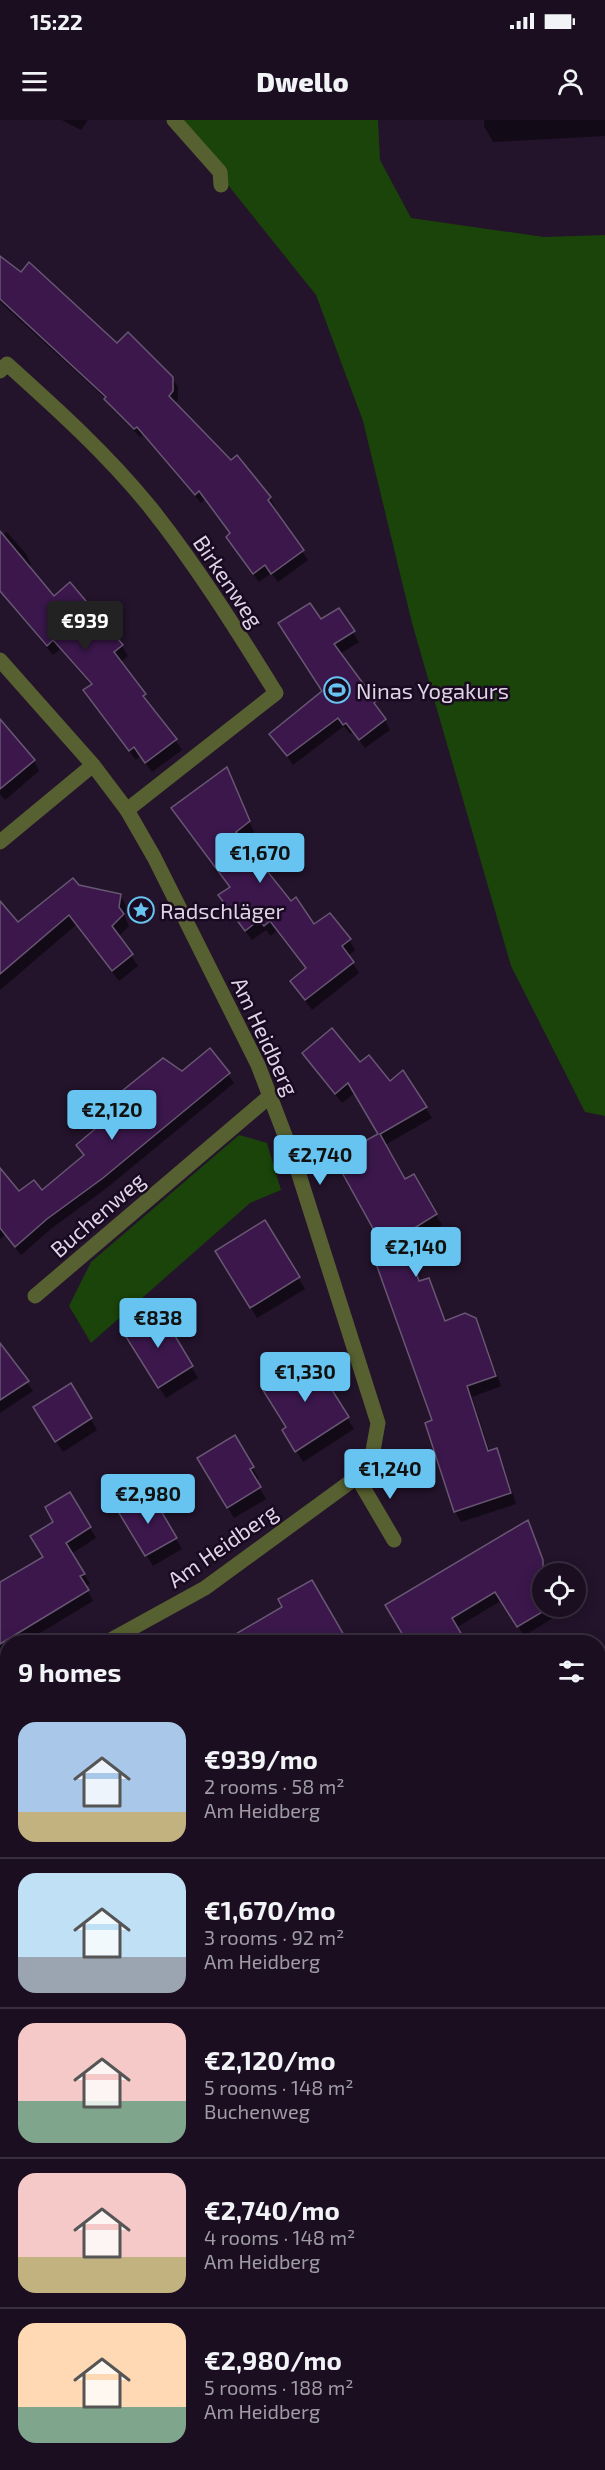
<!DOCTYPE html>
<html lang="en">
<head>
<meta charset="utf-8">
<style>
	body { margin:0; font-family:"Exo 2",sans-serif; background:#231729; color:#f1f3f6; height:100vh; display:flex; flex-direction:column; font-size:22px; white-space:nowrap }
	* { box-sizing:border-box; margin:0 }
	p { font-size:20px; color:#9f9ca5 }
	.icon { flex:none; width:33px; height:33px; fill:none; stroke:currentColor; stroke-width:2; stroke-linecap:round; stroke-linejoin:round }
	.map { position:relative; flex:1; overflow:hidden }
	.drawer { position:absolute; left:0px; top:1515px; width:606px; height:836px; display:flex; flex-direction:column; background:#1a0e20; border-radius:24px 24px 0 0; box-shadow:0 3px 15px #0003,0 0 0 2px #382e3e }
	.drawer>* { flex:none }
	.tools { position:absolute; left:532px; top:1443px; display:grid; gap:12px }
	.tools a { display:grid; place-items:center; width:54px; height:54px; border-radius:50%; background:#1a0e20; box-shadow:0 3px 15px #0003,0 0 0 2px #382e3e; font-size:30px }
	.price { position:absolute; translate:-50% -51px; padding:0 14px; border-radius:6px; background:#67c4f0; color:#111; font-size:20px; line-height:39px; filter:drop-shadow(0 2px 3px #0008) }
	.price::after { content:''; position:absolute; left:50%; top:36px; width:18px; height:14px; margin-left:-9px; background:inherit; clip-path:polygon(0 0,100% 0,50% 100%) }
	.price.on { background:#222; color:#fff }
	ul { padding:0; list-style:none }
	li { display:flex; align-items:center; gap:18px; height:150px; padding:0 18px }
	li+li { border-top:2px solid #382e3e }
	li span { display:grid; place-items:center; flex:none; width:168px; height:120px; border-radius:18px; color:#555 }
	li>.icon { margin-inline-start:auto }
	span .icon { width:72px; height:72px; fill:#fffc; stroke-width:1 }
	li b { font-size:26px }
	h2 { display:flex; justify-content:space-between; align-items:center; height:72px; padding:0 18px; font-size:26px }
	.status { display:flex; justify-content:space-between; align-items:center; height:42px; padding:0 30px; background:#1a0e20; direction:ltr }
	.status svg { height:16px; fill:currentColor }
	header { display:flex; justify-content:space-between; align-items:center; height:78px; padding:0 18px; background:#1a0e20; font-size:27px; font-weight:800 }
	.map>svg:first-child { display:block }
</style>
</head>
<body>
<div class="status"><b>15:22</b><svg viewBox="0 0 49 12"><path d="M0 12V9h3v3zM5 12V6h3v6zM10 12V3h3v9zM15 12V0h3v12zM26 1h20v11H26zM47 4h2v5h-2z"/></svg></div>
<header><svg class="icon" aria-label="menu" viewBox="0 0 24 24"><path d="M4 6h16M4 12h16M4 18h16"/></svg>Dwello<svg class="icon" aria-label="person" viewBox="0 0 24 24"><circle cx="12" cy="8" r="4"/><path d="M4 21q1-7 8-7t8 7"/></svg></header>
<div class="map">
<svg width="605" height="2350" viewBox="0 0 605 2350">
	<rect width="100%" height="100%" fill="#23132b"/>
	<g fill="#1a4409">
		<path d="M176,0H378L380,40L411,98L544,117L605,115V996L585,992L511,846L412,503L363,301L316,175Z"/>
		<path d="M239,1015L267,1023L281,1070L250,1083L91,1223L69,1186L91,1142Z"/>
		<path d="M7,2010L8,2343H598L599,2332L605,2334V2350H0V2012Z"/>
	</g>
	<g fill="#0007">
		<path d="M62,0H88L81,10Z"/>
		<path d="M484,0H605V16L493,22L484,6Z"/>
		<path d="M0,137L117,225L172,258L178,267V280L174,284L270,378L275,387L272,389L308,440L278,462L271,453L259,462L228,417L231,414L205,379L201,383L143,315L140,317L111,288L106,279L0,182Z"/>
		<path d="M0,412L3,415L7,412L26,434L31,444L28,447L54,478L70,464L122,526L128,536L120,542L182,630L152,652L140,636L136,640L91,581L92,566L60,529L53,535L11,485L0,456Z"/>
		<path d="M339,490L359,522L340,534L375,582L390,610L365,628L353,612L350,614L344,606L293,645L271,614L323,572L320,502Z"/>
		<path d="M0,621L34,641L39,651L5,680L0,674Z"/>
		<path d="M226,649L254,712L242,722L291,783L314,806L349,820L355,830L348,836L359,853L312,890L292,862L307,850L276,811L271,816L266,810L252,820L220,776L231,768L173,689Z"/>
		<path d="M78,767L120,775L126,786L125,797L129,806L118,817L138,846L119,861L76,805L0,870V783L18,804Z"/>
		<path d="M210,930L234,963L108,1067L52,1108L21,1135L5,1115L0,1119V1072H42L85,1037L78,1025L120,990L114,980L182,953Z"/>
		<path d="M304,934L360,944L390,963L403,952L432,998L385,1025L404,1061L413,1056L442,1105L408,1126L420,1162L429,1160L446,1202L475,1199L481,1210L501,1266L472,1277L490,1332L496,1330L502,1341L516,1384L461,1402L455,1391L388,1133L380,1014L356,972L342,983Z"/>
		<path d="M264,1102L305,1169L257,1198L217,1131Z"/>
		<path d="M158,1191L198,1258L166,1278L131,1223Z"/>
		<path d="M0,1226L33,1271L0,1293Z"/>
		<path d="M309,1238L354,1309L303,1342L284,1310L288,1308Z"/>
		<path d="M70,1265L97,1310L63,1332L42,1299Z"/>
		<path d="M234,1317L259,1359L255,1361L266,1379L234,1398L199,1339Z"/>
		<path d="M69,1374L96,1418L71,1434L90,1464L85,1466L93,1481L25,1522H8V1533L0,1537V1463L44,1437L55,1403Z"/>
		<path d="M150,1376L182,1429L153,1446L121,1393Z"/>
		<path d="M528,1402L544,1440L523,1448L543,1482V1486H546L553,1498L524,1516L502,1480L456,1508L464,1522H408L387,1486Z"/>
		<path d="M311,1462L346,1522H224L284,1488Z"/>
		<path d="M8,1622V1692L0,1695V1626Z"/>
		<path d="M605,1681V1741L598,1745V1685Z"/>
		<path d="M605,1845V1950L598,1954V1849Z"/>
		<path d="M3,1933L8,1940V2025L0,2026V1934Z"/>
		<path d="M605,2185V2270L598,2275V2190Z"/>
	</g>
	<g fill="#3b174c" stroke="#685773" stroke-width="1.5">
		<path d="M0,136L21,152L29,142L117,223L128,212L173,257V271L169,276L231,340L237,335L271,377L268,380L304,430L271,454L265,445L253,454L226,417L230,413L199,371L195,375L137,307L134,309L104,279L106,277L0,179Z"/>
		<path d="M0,411L54,476L70,462L123,525L114,532L146,574L143,576L177,619L145,643L134,627L129,631L83,570L92,564L53,520L47,526L0,471Z"/>
		<path d="M310,483L321,499L339,488L355,511L334,524L376,581L374,583L386,599L359,620L346,603L343,605L338,598L287,636L269,614L322,571L278,503Z"/>
		<path d="M0,599L35,640L0,669Z"/>
		<path d="M227,647L250,701L236,712L291,781L296,777L314,804L330,793L351,819L342,826L354,842L305,880L290,861L306,848L270,801L264,806L259,800L245,811L218,775L230,767L171,688Z"/>
		<path d="M73,758L79,765L121,774L119,787L124,794L112,806L133,834L112,851L69,795L0,854V781L18,802Z"/>
		<path d="M332,908L360,942L369,935L390,961L403,950L427,987L380,1014L405,1059L414,1054L437,1094L403,1115L419,1161L429,1158L445,1201L465,1193L476,1198L496,1256L467,1266L488,1331L497,1328L511,1373L454,1392L425,1303L432,1300L374,1138L386,1132L334,1038L378,1014L348,963L335,974L302,933Z"/>
		<path d="M210,928L230,953L103,1058L47,1099L15,1127L0,1108V1048L19,1071L34,1060L42,1070L84,1035L76,1025L120,988L112,979L163,938L182,951Z"/>
		<path d="M265,1100L300,1157L250,1188L215,1131Z"/>
		<path d="M159,1189L193,1246L158,1268L123,1212Z"/>
		<path d="M0,1223L29,1261L0,1280Z"/>
		<path d="M310,1235L349,1297L295,1332L282,1310L286,1307L261,1267Z"/>
		<path d="M71,1263L92,1298L55,1322L33,1287Z"/>
		<path d="M235,1315L254,1347L250,1349L261,1367L227,1388L197,1338Z"/>
		<path d="M70,1372L91,1407L66,1423L85,1454L80,1456L89,1470L0,1524V1462L43,1437L30,1416L53,1402L45,1387Z"/>
		<path d="M151,1374L177,1418L145,1436L119,1393Z"/>
		<path d="M528,1400L543,1440V1486L549,1488L517,1507L495,1472L452,1498L466,1522H407L385,1485Z"/>
		<path d="M312,1460L348,1522H222L282,1487L278,1479Z"/>
	</g>
	<g fill="none" stroke-linecap="round" stroke-linejoin="round">
		<g stroke="#576030" stroke-width="15">
			<path d="M174,0L220,52L221,65"/>
			<path d="M0,251L7,244C57,289 107,334 150,387C197,446 236,509 276,573L127,690"/>
			<path d="M0,540L93,645L127,690L154,737L258,945L294,1039L378,1303L373,1331L357,1357L205,1468L107,1522"/>
			<path d="M0,722L93,645"/>
			<path d="M35,1176L270,976"/>
			<path d="M357,1357L394,1420"/>
			<path d="M0,1573L8,1570"/>
			<path d="M598,1796L605,1792"/>
			<path d="M0,1833L8,1846"/>
			<path d="M598,2307H605"/>
		</g>
	</g>
	<defs>
		<g id="stadium-ring" transform="scale(1.35)"><circle r="9.5" fill="#190a21" stroke="#67c4f0" stroke-width="1.5"/><path d="M0-5a6.5 5 0 1 0 0 10a6.5 5 0 1 0 0-10ZM-3.5-1.8h7v3.6h-7Z" fill="#67c4f0"/></g>
		<g id="sight-ring" transform="scale(1.35)"><circle r="9.5" fill="#190a21" stroke="#67c4f0" stroke-width="1.5"/><path d="M0-6L1.8-2.2L6-1.7L2.9 1.2L3.7 5.4L0 3.3L-3.7 5.4L-2.9 1.2L-6-1.7L-1.8-2.2Z" fill="#67c4f0"/></g>
	</defs>
	<g fill-rule="evenodd">
		<use href="#stadium-ring" x="337" y="570"/>
		<use href="#sight-ring" x="141" y="790"/>
	</g>
	<g text-anchor="middle" dominant-baseline="central" stroke-width="5" stroke-linejoin="round" paint-order="stroke">
		<g font-size="22" fill="#dfd4e5" stroke="#190a21">
			<text transform="translate(229 461) rotate(56)">Birkenweg</text>
			<text transform="translate(266 916) rotate(65)">Am Heidberg</text>
			<text transform="translate(97 1094) rotate(-41)">Buchenweg</text>
			<text transform="translate(222 1425) rotate(-35)">Am Heidberg</text>
		</g>
		<g font-size="22" fill="#dfd4e5" stroke="#190a21" text-anchor="start">
			<text x="356" y="570">Ninas Yogakurs</text>
			<text x="160" y="790">Radschläger</text>
		</g>
	</g>
</svg>
<div class="tools">
<a><svg class="icon" aria-label="locate" viewBox="0 0 24 24"><circle cx="12" cy="12" r="6"/><path d="M12 2v4M12 18v4M2 12h4M18 12h4"/></svg></a>
</div>
<b class="price on" style="left:85px;top:532px">€939</b>
<b class="price" style="left:260px;top:764px">€1,670</b>
<b class="price" style="left:112px;top:1021px">€2,120</b>
<b class="price" style="left:320px;top:1066px">€2,740</b>
<b class="price" style="left:416px;top:1158px">€2,140</b>
<b class="price" style="left:158px;top:1229px">€838</b>
<b class="price" style="left:305px;top:1283px">€1,330</b>
<b class="price" style="left:390px;top:1380px">€1,240</b>
<b class="price" style="left:148px;top:1405px">€2,980</b>
<section class="drawer">
<h2>9 homes<svg class="icon" aria-label="filters" viewBox="0 0 24 24"><path d="M4 7h16M4 17h16"/><circle cx="9" cy="7" r="2"/><circle cx="15" cy="17" r="2"/></svg></h2>
<ul>
<li><span style="background:linear-gradient(#a9c7e8 75%,#c2b280 0)"><svg class="icon" aria-label="home" viewBox="0 0 24 24"><path d="M3 11l9-7 9 7M6 9v11h12V9"/></svg></span><div><b>€939/mo</b><p>2 rooms · 58 m²</p><p>Am Heidberg</p></div></li>
<li><span style="background:linear-gradient(#bfe0f5 70%,#9aa5b1 0)"><svg class="icon" aria-label="home" viewBox="0 0 24 24"><path d="M3 11l9-7 9 7M6 9v11h12V9"/></svg></span><div><b>€1,670/mo</b><p>3 rooms · 92 m²</p><p>Am Heidberg</p></div></li>
<li><span style="background:linear-gradient(#f6c9c9 65%,#7fa58c 0)"><svg class="icon" aria-label="home" viewBox="0 0 24 24"><path d="M3 11l9-7 9 7M6 9v11h12V9"/></svg></span><div><b>€2,120/mo</b><p>5 rooms · 148 m²</p><p>Buchenweg</p></div></li>
<li><span style="background:linear-gradient(#f6c9c9 70%,#c2b280 0)"><svg class="icon" aria-label="home" viewBox="0 0 24 24"><path d="M3 11l9-7 9 7M6 9v11h12V9"/></svg></span><div><b>€2,740/mo</b><p>4 rooms · 148 m²</p><p>Am Heidberg</p></div></li>
<li><span style="background:linear-gradient(#ffd9b3 70%,#7fa58c 0)"><svg class="icon" aria-label="home" viewBox="0 0 24 24"><path d="M3 11l9-7 9 7M6 9v11h12V9"/></svg></span><div><b>€2,980/mo</b><p>5 rooms · 188 m²</p><p>Am Heidberg</p></div></li>
</ul>
</section>
</div>
</body>
</html>
